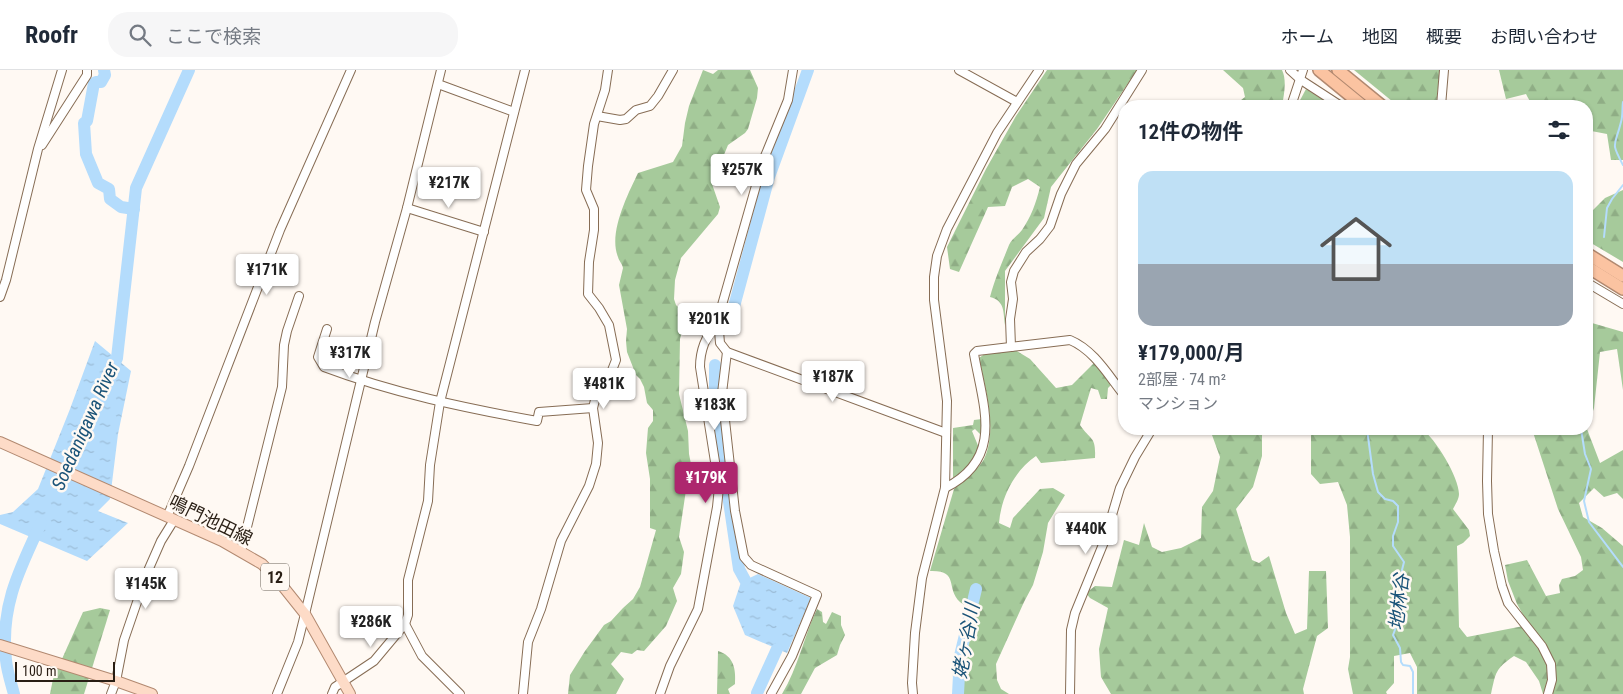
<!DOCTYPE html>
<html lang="ja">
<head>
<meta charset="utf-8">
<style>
	body { margin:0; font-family:"Roboto Condensed","Noto Sans JP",sans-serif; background:#f6f6f7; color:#1f2937; height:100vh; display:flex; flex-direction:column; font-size:19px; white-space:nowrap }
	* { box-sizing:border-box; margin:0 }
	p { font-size:16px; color:#747a83 }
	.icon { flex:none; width:28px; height:28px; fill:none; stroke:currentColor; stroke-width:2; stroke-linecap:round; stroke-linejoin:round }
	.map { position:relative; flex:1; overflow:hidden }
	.panel { position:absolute; left:1118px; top:30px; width:475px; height:335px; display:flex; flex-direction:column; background:#fff; border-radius:20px; box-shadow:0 1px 4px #0004 }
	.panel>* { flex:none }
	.scale { position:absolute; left:15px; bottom:12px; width:100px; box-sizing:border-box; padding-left:5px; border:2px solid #291e14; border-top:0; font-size:14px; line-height:18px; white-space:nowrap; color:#291e14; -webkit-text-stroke:4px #fff9f3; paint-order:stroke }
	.price { position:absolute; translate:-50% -42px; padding:0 11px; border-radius:5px; background:#fff; color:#222; font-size:16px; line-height:32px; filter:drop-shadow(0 1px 2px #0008) }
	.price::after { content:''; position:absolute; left:50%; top:30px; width:15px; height:11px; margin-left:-8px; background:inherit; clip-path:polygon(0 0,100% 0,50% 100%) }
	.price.selected { background:#ad276e; color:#fff }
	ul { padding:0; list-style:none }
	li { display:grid; align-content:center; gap:10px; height:265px; padding:0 20px }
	li span { display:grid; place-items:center; height:155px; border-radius:15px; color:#555 }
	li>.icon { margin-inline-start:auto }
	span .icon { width:90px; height:90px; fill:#fffc; stroke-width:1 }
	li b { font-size:21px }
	h2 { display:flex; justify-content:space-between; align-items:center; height:60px; padding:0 20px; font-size:21px }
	header { display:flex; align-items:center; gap:30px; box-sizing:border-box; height:70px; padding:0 25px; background:#fff; border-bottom:1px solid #e0e1e3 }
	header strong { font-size:24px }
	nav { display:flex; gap:28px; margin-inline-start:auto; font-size:18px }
	.search { width:350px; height:45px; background:#f6f6f7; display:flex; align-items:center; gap:12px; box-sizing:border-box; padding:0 18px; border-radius:20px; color:#747a83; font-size:19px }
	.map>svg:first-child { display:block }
</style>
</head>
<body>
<header>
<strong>Roofr</strong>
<div class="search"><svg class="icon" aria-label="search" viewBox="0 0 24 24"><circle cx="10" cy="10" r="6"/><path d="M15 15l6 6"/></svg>ここで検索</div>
<nav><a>ホーム</a><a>地図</a><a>概要</a><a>お問い合わせ</a></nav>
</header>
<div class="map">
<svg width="1623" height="624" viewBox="0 0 1623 624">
	<defs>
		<pattern id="forest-firs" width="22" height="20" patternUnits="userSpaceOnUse" patternTransform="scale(1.25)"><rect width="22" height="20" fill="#a6ca9b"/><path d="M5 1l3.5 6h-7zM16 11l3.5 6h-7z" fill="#8fad85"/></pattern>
		<pattern id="water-ripples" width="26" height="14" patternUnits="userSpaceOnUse" patternTransform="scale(1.25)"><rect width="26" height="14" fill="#b4dcfc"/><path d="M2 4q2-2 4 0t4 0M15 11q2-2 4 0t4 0" fill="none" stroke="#9bbcd7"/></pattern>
	</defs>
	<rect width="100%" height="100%" fill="#fff9f3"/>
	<g fill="url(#forest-firs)">
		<path d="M703,0L713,4L718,0H750L758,18L757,28L748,59L745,63L728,75L712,114L720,137L718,144L681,188L675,210L674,229L676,235L683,242L685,250L680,269L679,324L688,361L689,384L693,404L699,403L712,409L716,417L714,422L686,420L679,467L684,482L681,504L673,518L677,531L666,556L644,581L637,580L632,584L621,582L611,594L624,609L616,624H568L570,605L585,581L604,555L611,551L623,538L633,529L640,517L656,460L650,458V409L646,383L648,358L653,351V340L647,333L644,317L640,309L636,305L627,282L626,271L627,259L619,215L623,198C622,193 619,191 618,187C608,163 628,124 638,103L673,92L682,76L685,53L689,36Z"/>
		<path d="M1047,0H1137L1097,59L1051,117L1044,148L1005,201V255C1003,241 1005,231 990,227C995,208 1002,193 1009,175C1011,170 1018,165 1022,160C1031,147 1036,133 1040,117L1028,109L1012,117L1005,136L988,137L959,202L950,199L947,177L986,99L1016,46Z"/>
		<path d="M1223,0H1282C1287,10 1284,25 1282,36H1233L1245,27L1243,18Z"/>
		<path d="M1354,0H1440L1436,36H1398Z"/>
		<path d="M1499,0H1623V90H1611L1607,64L1586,60V36H1552L1550,32C1536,39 1533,38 1526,24L1506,29Z"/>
		<path d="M1306,19L1331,35L1332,36H1297Z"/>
		<path d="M1623,120V192L1586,170V142H1591L1605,128Z"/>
		<path d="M1586,248L1592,253L1623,262V320L1617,279L1600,282L1594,338L1587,359L1600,393L1623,380V429L1617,423L1604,427L1594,418L1579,433L1583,447L1602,458L1623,476V624H1543L1539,611L1526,592L1514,586C1495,599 1496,602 1491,624H1417V597L1410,583L1394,586V613L1386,622L1387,624H1353L1348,599L1350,587V467L1347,435L1338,412L1320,414L1311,404V360L1302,359H1422C1435,368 1459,407 1459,424C1459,429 1455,435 1453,439L1469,460L1470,466L1463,473L1457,476L1459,557L1467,567L1529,555L1517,534L1508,511L1505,495L1527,490L1546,526L1560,523L1559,515L1562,509L1575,506L1583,500L1581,487L1558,439L1532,359H1586Z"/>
		<path d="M1015,280L1030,289L1056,318L1072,315L1094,293L1105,305L1111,315L1108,318L1107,329H1101L1098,320L1091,318L1080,355C1091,371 1096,366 1095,388L1041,393L1036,386C1014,401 1001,428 999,453L1010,458L1013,448L1040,419L1053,418L1065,425L1048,453L1043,482L1033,515L1024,532L996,594L997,610L1001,619L1009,624H954L952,591L975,539C970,537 963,535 960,532C945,518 960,500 930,501L954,419L964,409L959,405L953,408V358L973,355L974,350L982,349V366L975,359L972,361L979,378L966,399L971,404C975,400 981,395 984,389C998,361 985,317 979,288L986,283Z"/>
		<path d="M1213,359H1262V386L1253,417L1236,439L1252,490L1259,493L1269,486L1286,543L1295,564L1307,559L1309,501H1326L1328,558L1317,566L1303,619L1304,624H1111L1101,607L1099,579L1108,538L1090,528L1086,523L1095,516L1112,517L1124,470L1139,475L1144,453L1152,477L1162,482L1181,478L1201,468L1202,437L1213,421L1220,387L1212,365Z"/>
		<path d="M100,538L110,540L84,624H50L53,609L83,542Z"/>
		<path d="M817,539L822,542L823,552L826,554L832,542L841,546V555L845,565L840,575L837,585L815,598L801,624H782C798,598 804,566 817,539Z"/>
		<path d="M718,581C734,586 736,599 735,614L728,619L730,624H717Z"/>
	</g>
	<g fill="url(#water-ripples)">
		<path d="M95,271L131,301L118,364L110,429L98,441L128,453L87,491L0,454V445L13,442L38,419L70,339Z"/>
		<path d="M758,504L811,528L787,583L745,565L733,536L741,512Z"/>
	</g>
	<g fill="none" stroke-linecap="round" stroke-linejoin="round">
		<g stroke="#b4dcfc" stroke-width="2">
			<path d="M1623,32C1622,38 1623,46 1621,52C1615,77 1610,71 1623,95"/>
			<path d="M1604,167L1607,138L1612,129L1623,115"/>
			<path d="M1586,252L1587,250"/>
			<path d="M1367,359L1373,404L1378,422L1385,429L1393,431L1398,436V452L1393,466V476L1404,492L1397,520L1401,544L1393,565L1400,578L1401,592L1403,595L1410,596L1413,602V624"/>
			<path d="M1581,359L1585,384L1591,399L1584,431L1589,452L1623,497"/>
		</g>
		<g stroke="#b4dcfc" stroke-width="12">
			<path d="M104,0L105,5L101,12H96L94,13L87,51L84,53L86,84L98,113L109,119L110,129L121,137L134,139"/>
			<path d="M726,259L732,244L769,107L808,0"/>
			<path d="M715,295V337L739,499L745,510"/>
			<path d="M110,304L117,288L136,118L189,0"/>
			<path d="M757,623L777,579"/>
			<path d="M14,624C11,613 7,601 6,590C0,537 19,500 41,453"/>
			<path d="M958,624L960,586L976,519"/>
		</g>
		<g stroke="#876d55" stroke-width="10">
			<g id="minor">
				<path d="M793,0L788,30L763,91L718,249L720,273L727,282L946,363"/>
				<path d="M959,0L1017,32"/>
				<path d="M1290,0L1301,10L1341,36"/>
				<path d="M438,14L514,42"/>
				<path d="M1291,36L1303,0"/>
				<path d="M1441,36L1444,0"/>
				<path d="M597,46L620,50L626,49L636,40L650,36L658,26L673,0"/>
				<path d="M42,75L87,5V0"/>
				<path d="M407,138L484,162"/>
				<path d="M1586,212L1623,234"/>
				<path d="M0,227L6,210L38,79L62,0"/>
				<path d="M327,259L318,287L324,297C393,323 465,338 537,351L539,342L593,338"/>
				<path d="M1011,277L1010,249L1013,229L1011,212L1014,201L1026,182L1040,169L1050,156L1061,124L1076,94L1105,59L1142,0"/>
				<path d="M727,282L722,323L735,441L744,487L751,495L817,525L792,586L771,624"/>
				<path d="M1488,359L1487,411L1488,444L1494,481L1502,516L1508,533L1542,576L1551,594L1552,610L1548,624"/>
				<path d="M945,418C1005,388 983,336 974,284L977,281L1070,270C1094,280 1108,305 1124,325"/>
				<path d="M167,447L189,396L280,160L351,0"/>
				<path d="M241,481L282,317L284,275L287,261L299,226"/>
				<path d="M405,554L422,586L460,624"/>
				<path d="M111,624L116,611L124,570L147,503L161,471L174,450"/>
				<path d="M277,624L298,572L305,544L375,252L407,138L441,0"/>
				<path d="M332,624L335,617L374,591L405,554L408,545V510L428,431L430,395L440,332L525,0"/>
				<path d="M523,624L528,572L541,539L561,471L589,416L596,394L598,373L593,338L595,330L609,308L616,290L609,255L599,238L588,224L589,192L594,160V139L586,120L588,96L594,54L605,20L608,0"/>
				<path d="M660,624L670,596L698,539L717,437L719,417L700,297C700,283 705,263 718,256"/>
				<path d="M913,624L912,613L915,563L922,508L945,418L947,331L934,230V207L937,186L947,159L997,63L1039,0"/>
				<path d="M1070,624L1071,560L1075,543L1104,472L1120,418L1135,387L1152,359"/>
			</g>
		</g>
		<g stroke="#b28970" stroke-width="12">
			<g id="major">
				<path d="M0,372L222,471L262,494L277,509L305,544L350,624"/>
				<path d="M0,575L116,611L152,624"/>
			</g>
		</g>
		<g stroke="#b28970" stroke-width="14">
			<g id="highway">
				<path d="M1319,0L1363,36"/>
				<path d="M1338,0L1382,36"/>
				<path d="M1586,183L1623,206"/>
				<path d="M1586,196L1623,219"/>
			</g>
		</g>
		<use href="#minor" stroke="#fff" stroke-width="8"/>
		<use href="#major" stroke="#fddbc7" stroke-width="10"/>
		<use href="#highway" stroke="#fbc3a1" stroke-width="11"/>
	</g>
	<g text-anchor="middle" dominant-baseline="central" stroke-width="5" stroke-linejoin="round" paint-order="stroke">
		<rect fill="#fff9f3" stroke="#696057" stroke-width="1" x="261" y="493.5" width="28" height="27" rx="4"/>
		<g font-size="16" font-weight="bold" fill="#291e14">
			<text x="275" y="507">12</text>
		</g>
		<g font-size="18" fill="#291e14" stroke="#fff9f3">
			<text transform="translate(211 450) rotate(26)">鳴門池田線</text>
		</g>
		<g font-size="19" font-style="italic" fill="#1a5378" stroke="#fff9f3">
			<text transform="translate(85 356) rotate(-66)">Soedanigawa River</text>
			<text transform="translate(1399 532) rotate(-84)">地林谷</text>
			<text transform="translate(966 571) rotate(-80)">姥ヶ谷川</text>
		</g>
	</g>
</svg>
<div class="scale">100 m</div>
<b class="price" style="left:742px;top:126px">¥257K</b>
<b class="price" style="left:449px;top:139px">¥217K</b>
<b class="price" style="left:267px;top:226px">¥171K</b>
<b class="price" style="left:709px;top:275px">¥201K</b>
<b class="price" style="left:350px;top:309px">¥317K</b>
<b class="price" style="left:833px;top:333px">¥187K</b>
<b class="price" style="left:604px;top:340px">¥481K</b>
<b class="price" style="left:715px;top:361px">¥183K</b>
<b class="price selected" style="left:706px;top:434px">¥179K</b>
<b class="price" style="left:1086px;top:485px">¥440K</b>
<b class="price" style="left:146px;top:540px">¥145K</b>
<b class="price" style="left:371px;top:578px">¥286K</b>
<section class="panel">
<h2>12件の物件<svg class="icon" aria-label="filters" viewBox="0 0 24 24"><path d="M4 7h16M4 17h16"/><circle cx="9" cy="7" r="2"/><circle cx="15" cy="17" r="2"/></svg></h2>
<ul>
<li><span style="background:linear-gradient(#bfe0f5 60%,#9aa5b1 0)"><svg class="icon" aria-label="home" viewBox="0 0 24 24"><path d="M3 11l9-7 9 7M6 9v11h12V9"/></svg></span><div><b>¥179,000/月</b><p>2部屋 · 74 m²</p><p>マンション</p></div></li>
</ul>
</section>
</div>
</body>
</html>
